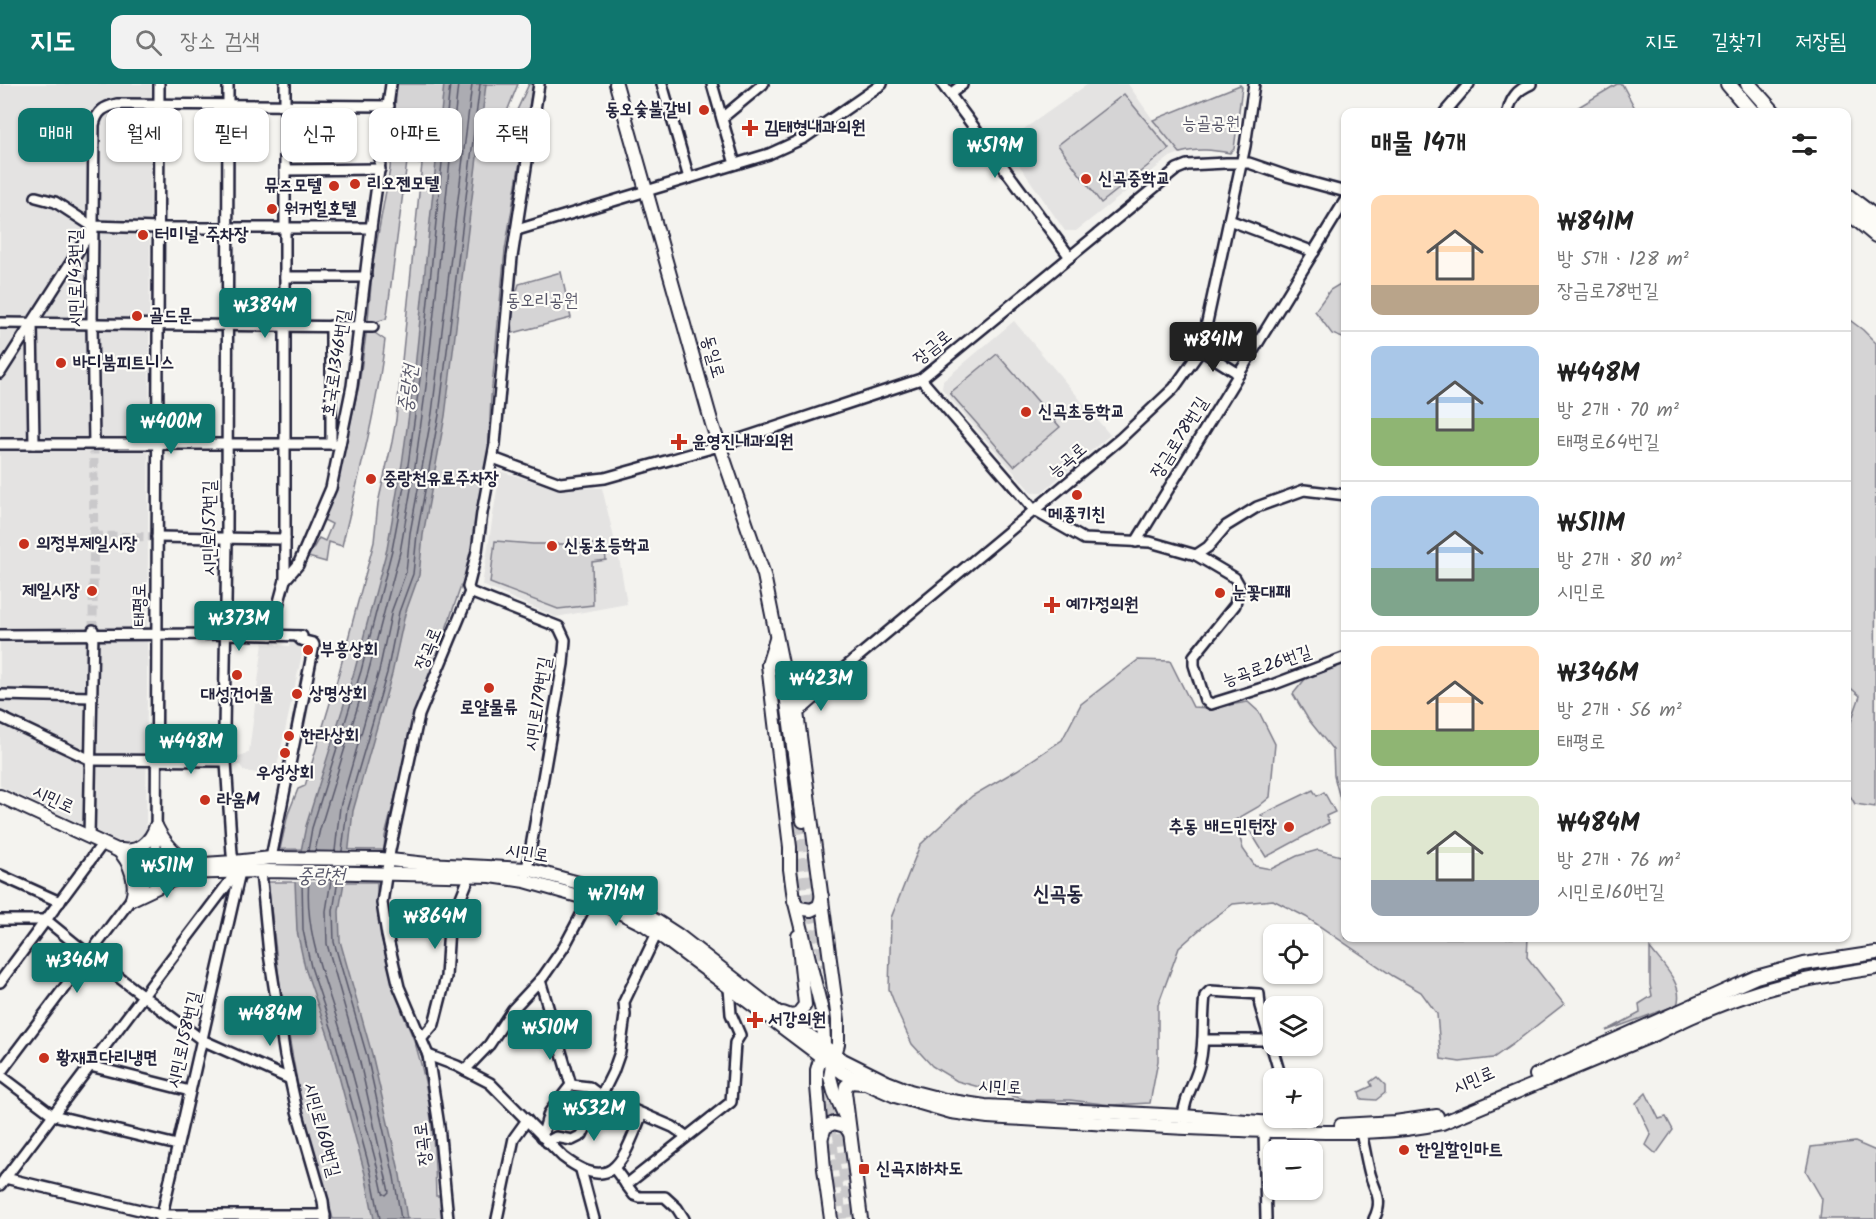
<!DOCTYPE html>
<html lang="ko">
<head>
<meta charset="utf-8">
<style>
	body { margin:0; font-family:Kalam,"Poor Story",sans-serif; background:#f2f2f2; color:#222; height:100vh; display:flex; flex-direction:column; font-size:22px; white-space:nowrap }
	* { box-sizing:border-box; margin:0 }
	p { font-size:20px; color:#767676 }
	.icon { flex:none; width:33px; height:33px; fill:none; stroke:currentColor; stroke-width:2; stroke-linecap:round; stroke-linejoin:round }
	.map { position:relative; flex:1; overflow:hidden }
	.panel { position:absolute; left:1341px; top:24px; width:510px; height:834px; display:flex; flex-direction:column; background:#fff; border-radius:12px; box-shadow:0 2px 4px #0004 }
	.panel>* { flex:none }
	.guide { position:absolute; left:18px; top:24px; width:570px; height:54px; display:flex; gap:12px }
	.fabs { position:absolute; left:1263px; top:840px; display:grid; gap:12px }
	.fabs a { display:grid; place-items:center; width:60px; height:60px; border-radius:12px; background:#fff; box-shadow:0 2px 4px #0004; font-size:30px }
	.price { position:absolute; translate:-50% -51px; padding:0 14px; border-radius:6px; background:#0f766e; color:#fff; font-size:20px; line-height:39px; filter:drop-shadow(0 2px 3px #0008) }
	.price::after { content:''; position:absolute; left:50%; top:36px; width:18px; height:14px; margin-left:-9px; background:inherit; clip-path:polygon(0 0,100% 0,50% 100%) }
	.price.active { background:#222; color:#fff }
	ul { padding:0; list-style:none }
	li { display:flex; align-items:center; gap:18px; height:150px; padding:0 30px }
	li+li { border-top:2px solid #e0e0e0 }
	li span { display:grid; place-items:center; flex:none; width:168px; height:120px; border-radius:12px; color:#555 }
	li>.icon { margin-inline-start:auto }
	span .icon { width:72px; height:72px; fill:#fffc; stroke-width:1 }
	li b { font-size:26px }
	h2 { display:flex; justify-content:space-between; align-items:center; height:72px; padding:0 30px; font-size:26px }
	.tag { padding:0 21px; border-radius:12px; background:#fff; box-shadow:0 2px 4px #0004; font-size:21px; line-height:54px }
	.tag.active { background:#0f766e; color:#fff }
	header { display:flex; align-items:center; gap:36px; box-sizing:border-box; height:84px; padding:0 30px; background:#0f766e; color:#fff }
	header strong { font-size:28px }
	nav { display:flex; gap:33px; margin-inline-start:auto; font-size:21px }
	.search { width:420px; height:54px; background:#f2f2f2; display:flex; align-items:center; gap:15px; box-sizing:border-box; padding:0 21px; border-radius:12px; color:#767676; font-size:22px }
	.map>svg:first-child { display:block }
</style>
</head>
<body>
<header>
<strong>지도</strong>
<div class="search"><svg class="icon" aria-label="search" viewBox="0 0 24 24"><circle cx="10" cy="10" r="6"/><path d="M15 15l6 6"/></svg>장소 검색</div>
<nav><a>지도</a><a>길찾기</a><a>저장됨</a></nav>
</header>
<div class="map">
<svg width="1876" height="1135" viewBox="0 0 1876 1135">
	<rect width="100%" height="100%" fill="#f4f3ef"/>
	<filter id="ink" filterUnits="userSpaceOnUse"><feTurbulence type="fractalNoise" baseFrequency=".0167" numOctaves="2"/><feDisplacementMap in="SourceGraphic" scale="12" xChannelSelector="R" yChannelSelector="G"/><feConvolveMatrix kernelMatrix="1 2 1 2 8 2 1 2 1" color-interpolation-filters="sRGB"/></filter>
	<g filter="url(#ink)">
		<g fill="#e4e3e2">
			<path d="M0,0H151L146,750L126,761L0,702Z"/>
			<path d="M1088,0H1128L1153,36L1180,69L1170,73L1076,147H1065L1004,59Z"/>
			<path d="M1014,237L1110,351L1042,408L1032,409L942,305L943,297Z"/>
			<path d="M500,387L556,404H602L620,479L627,520L556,533L482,501Z"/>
			<path d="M272,557L276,558V561L289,562L290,558L304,561L275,692L244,687L240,681H236L233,685L231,668L235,671L243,672L249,668L263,559L271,560Z"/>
		</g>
		<g fill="#d5d4d5" stroke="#7c7b88" stroke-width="1.5">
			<path d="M397,0H518L508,25L501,61L529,0H533L505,166L491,313L488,375L483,394L473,468L417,628L385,752L384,766L280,765L288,730L298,705L305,702L337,596L374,458L378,419L392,358L396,336L422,80L409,78L414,41L407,78L387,231L386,235C377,237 373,238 372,247L385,256C377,326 358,394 342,462L329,458L326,478L308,473L319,454L325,457L332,440L324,436L337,397L359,301L368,236L373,178L390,85Z"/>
			<path d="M1617,0H1622L1637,28H1570Z"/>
			<path d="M1240,1L1242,3L1234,65L1230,69C1213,66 1197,64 1180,69L1153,36Z"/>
			<path d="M1124,10L1169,65L1101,119L1058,61Z"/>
			<path d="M561,188L571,234L513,249L511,226L519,200Z"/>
			<path d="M1345,197V255L1332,250L1315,227L1330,206Z"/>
			<path d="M1847,234L1863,246L1876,259L1875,723L1855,720L1847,707L1846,652L1860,612L1846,600Z"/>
			<path d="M997,270L1060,343L1014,382L950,309Z"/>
			<path d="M495,457L533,460H604L606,476L592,478L593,521L558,525L490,499Z"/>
			<path d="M1138,576L1170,577L1193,623L1211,624L1248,618L1259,628L1275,660L1270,713L1258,723L1235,736L1243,765L1255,782L1271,785L1297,772L1318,766L1345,773L1346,854H1528L1527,873L1564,920L1513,960L1493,974L1460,978L1441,975L1437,930L1421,908L1393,892L1306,833L1273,816L1233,820L1207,839L1179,864L1158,921V977L1150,1019L1112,1021L1070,1016H1027L957,997L932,982L912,960L900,934L889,905L891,834L920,761L972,712L1017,686L1062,656L1081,620Z"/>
			<path d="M1345,580H1346L1345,725L1342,722L1334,692L1333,666L1308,635L1293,610L1306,594Z"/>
			<path d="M1313,706L1317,712L1324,708L1335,728L1326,732L1329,739L1266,773L1250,747L1265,738L1261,731Z"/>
			<path d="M268,798H377C376,842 387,883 401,924C405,937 412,949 416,962C431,1011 435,1061 436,1112H443L444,1135H333L301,1019L280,903Z"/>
			<path d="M1650,864C1661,879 1685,901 1677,921L1606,947L1640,929L1639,920L1652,912L1650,901Z"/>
			<path d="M1377,993L1385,1001V1009L1376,1016L1361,1015L1359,1008L1372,1002L1370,998Z"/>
			<path d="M825,1001H826L842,1035L825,1037L823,1003Z"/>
			<path d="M1646,1009L1659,1035L1666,1033L1673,1046L1656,1070L1646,1061L1651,1051L1636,1019Z"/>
			<path d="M1855,1058L1876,1067V1135H1820L1822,1115L1806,1087L1811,1063Z"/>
		</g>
		<path fill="#acacb2" stroke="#757582" stroke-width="1.5" d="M444,0H486L445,332L423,451L419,491L405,530L392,590L353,727L347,781L339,827L340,857L372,970L400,1091L407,1135H374L365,1090L328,951L305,884L297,847L295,797L306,742L355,585L387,465L402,380L414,294Z"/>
		<path fill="#f4f3ef" d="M352,766L347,798H292L298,767Z"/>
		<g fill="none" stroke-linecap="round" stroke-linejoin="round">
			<g stroke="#59596b" stroke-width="1.5">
				<path d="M308,767L312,744L361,587L392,466L408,381L420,295L450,0"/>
				<path d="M315,767L320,745L368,589L400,468L415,382L427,295L458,0"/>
				<path d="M335,767L340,723L379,587L392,526L406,488L410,449L432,329L472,0"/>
				<path d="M342,767L347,725L387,589L399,528L413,490L417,450L439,331L480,0"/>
				<path d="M302,795L303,846L311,883L333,949L371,1089L380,1135"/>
				<path d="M309,795C304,850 326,897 341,948C354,994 366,1040 378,1086L383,1109L386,1111L389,1108L386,1094L359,974L327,860L326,827L331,796"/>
				<path d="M338,796L333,827L334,858L367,972L394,1093L401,1135"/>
			</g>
			<g stroke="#cac9cb" stroke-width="9" stroke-dasharray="9 4.5" stroke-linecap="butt">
				<path d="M94,452L157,453"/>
				<path d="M93,546L94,360"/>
			</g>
			<g stroke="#cac9cb" stroke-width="12" stroke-dasharray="12 6" stroke-linecap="butt">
				<path d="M803,737L812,818L826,883"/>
				<path d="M794,738L804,819L812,865"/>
				<path d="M826,986L828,1031L841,1135"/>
				<path d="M836,1014L838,1045L851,1135"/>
			</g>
			<g stroke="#22223b" stroke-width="14">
				<g id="street">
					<path d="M228,0L227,455L224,647L232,770L234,778"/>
					<path d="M662,0L689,94"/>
					<path d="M712,0L735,80"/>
					<path d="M942,0L1070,173"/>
					<path d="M950,10L962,1"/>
					<path d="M1445,28L1469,0"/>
					<path d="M1508,28C1511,14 1517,6 1531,0"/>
					<path d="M722,34L763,0"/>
					<path d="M285,86L380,85"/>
					<path d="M36,113L55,118L92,142L158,144H371"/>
					<path d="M1229,136L1314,168"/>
					<path d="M517,146L769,70L804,54L882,0"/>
					<path d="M285,193H366"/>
					<path d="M0,239L373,243"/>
					<path d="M32,240L34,360"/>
					<path d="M331,242V360"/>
					<path d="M1201,266L1239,290"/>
					<path d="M0,289L91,147"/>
					<path d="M921,295L1035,427L1084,455L1150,458L1196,471L1235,494L1239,501L1235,521L1194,572V581L1205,616L1211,620L1272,601L1346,573"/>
					<path d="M0,360H340"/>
					<path d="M94,360L92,240L94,41C97,27 104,23 117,20L389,22"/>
					<path d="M493,374L560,399L605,394L719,362L921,295L1177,85L1187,81L1226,79H1249L1287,92L1346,108"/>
					<path d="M157,453L285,455"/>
					<path d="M1136,458L1346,115"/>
					<path d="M1196,471L1208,463L1226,442L1257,423L1304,406L1346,411"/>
					<path d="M285,496V0"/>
					<path d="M470,508L559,543L565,556L563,580L526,791"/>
					<path d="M0,551L225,550L302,552"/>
					<path d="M270,551L285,496L298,481L331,404L352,302L371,144L391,0"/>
					<path d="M818,606L1120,355L1174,304L1201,266L1245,62L1254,0"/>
					<path d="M0,611L92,613"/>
					<path d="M0,633L91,676L226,677"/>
					<path d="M89,753L93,546"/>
					<path d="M271,774L314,561L313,559L301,556L297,552"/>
					<path d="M261,788L269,870L285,972L297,1027L323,1117L325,1135"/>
					<path d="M0,791L60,818"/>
					<path d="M0,836H46L89,871L202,956L290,995"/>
					<path d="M540,896L571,1001L549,1029L542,1053"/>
					<path d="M0,898L103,759"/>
					<path d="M422,954L434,940L446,893L449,843L470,791"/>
					<path d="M1203,956H1271"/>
					<path d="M428,971L457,982L490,999L563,1073C615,1113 624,1072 642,1030"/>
					<path d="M90,982L190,1007"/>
					<path d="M465,986L489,961L513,925L543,893L564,863L589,816"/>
					<path d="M0,989L156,782L159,0"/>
					<path d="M0,991L53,1031L177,1061"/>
					<path d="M571,1001L589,1003L601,1012L673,1043L686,1052"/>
					<path d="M1183,1032C1185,1010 1196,998 1200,978C1205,957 1202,934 1205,912L1210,907L1259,910L1260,922L1281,994"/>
					<path d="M1264,1048L1266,1135"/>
					<path d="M1361,1049C1364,1061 1366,1074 1369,1086C1373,1105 1385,1114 1374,1135"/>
					<path d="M547,1058L556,1053L572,1056L582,1051L613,988L620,968L625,931L624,918L657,849"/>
					<path d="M614,1084L634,1111L640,1113H665L677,1124L684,1135"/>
					<path d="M581,1086L594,1135"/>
					<path d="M5,1094L161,1131H325"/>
					<path d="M0,1101L236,789"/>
					<path d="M626,1101L731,1018L735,959L740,951L731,930L729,904"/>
					<path d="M161,1135L240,788"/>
					<path d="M448,1135L439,1042L428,971L399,903L387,851L382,819L390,766L419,631L470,508L468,503L477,467L482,429L495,360L512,173L539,0"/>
					<path d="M497,1135L514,1054L527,1036"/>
				</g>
			</g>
			<g stroke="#22223b" stroke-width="16">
				<g id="secondary">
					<path d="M616,0L712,340L764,491L782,580L803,737"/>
					<path d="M776,555L768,581L790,763V785L794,815L823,931L824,961L817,986V1002L824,1085L831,1135"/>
					<path d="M793,601C802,608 807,610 818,606"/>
					<path d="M796,621L838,936V960L832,982L830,993L834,1008L848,1039"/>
					<path d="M797,628L813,614L818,606"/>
					<path d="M0,712L117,766L175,789L268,787L491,792L525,797L599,818L645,841L665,855L843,989L895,1012L920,1019L951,1028L988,1033C1086,1038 1185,1046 1283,1047C1336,1048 1390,1051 1442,1039L1656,950C1730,911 1794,895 1876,884"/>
					<path d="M156,742C164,758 175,772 192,779"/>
					<path d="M118,766C131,778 137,799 132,815"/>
					<path d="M121,766C138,769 151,758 156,742"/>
					<path d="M156,782L169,779L189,781L234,778L271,774L381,775L427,780L527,785L579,799L620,817L658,838L678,851L768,921L843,976L887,998L910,1007L945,1016L985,1022L1183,1032L1285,1040"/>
					<path d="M132,815L170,797L186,792"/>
					<path d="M794,817L799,824L811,826L819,822L822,812"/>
					<path d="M783,929L791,932L797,931L805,921L798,852"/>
					<path d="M1536,991L1756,893L1804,880L1876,869"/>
					<path d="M1341,1041L1395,1038L1437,1032"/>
					<path d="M822,1052L825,1043L834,1039L845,1042L850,1049"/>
					<path d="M861,1135L845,1008L846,1002L851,998L862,999"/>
				</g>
			</g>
			<g stroke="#22223b" stroke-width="18">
				<g id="primary">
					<path d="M1728,0L1752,28"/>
					<path d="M1748,0L1773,28"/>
					<path d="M1846,111L1876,134"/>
					<path d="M1846,126L1876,151"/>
				</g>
			</g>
			<use href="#street" stroke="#fdfcf7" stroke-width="9"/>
			<use href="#secondary" stroke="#fdfcf7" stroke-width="12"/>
			<use href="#primary" stroke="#fdfcf7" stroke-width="14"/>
		</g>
	</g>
	<g fill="#c8321e" stroke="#fdfcf7" stroke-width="2">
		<circle cx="704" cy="26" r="6"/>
		<path d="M747 35h6v6h6v6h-6v6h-6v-6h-6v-6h6z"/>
		<circle cx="1086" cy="95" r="6"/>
		<circle cx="355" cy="100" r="6"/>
		<circle cx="334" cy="102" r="6"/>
		<circle cx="272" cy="125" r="6"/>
		<circle cx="143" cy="151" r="6"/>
		<circle cx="137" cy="232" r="6"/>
		<circle cx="61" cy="279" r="6"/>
		<circle cx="1026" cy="328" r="6"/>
		<path d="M676 349h6v6h6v6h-6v6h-6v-6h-6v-6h6z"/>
		<circle cx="371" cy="395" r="6"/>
		<circle cx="1077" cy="411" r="6"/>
		<circle cx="24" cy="460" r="6"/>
		<circle cx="552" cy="462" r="6"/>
		<circle cx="92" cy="507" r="6"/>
		<circle cx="1220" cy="509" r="6"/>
		<path d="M1049 512h6v6h6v6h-6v6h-6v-6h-6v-6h6z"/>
		<circle cx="308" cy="566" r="6"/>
		<circle cx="237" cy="591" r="6"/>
		<circle cx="489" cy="604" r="6"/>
		<circle cx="297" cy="610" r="6"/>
		<circle cx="289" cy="652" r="6"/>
		<circle cx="285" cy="669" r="6"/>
		<circle cx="205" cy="716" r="6"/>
		<circle cx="1289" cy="743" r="6"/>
		<path d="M752 927h6v6h6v6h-6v6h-6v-6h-6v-6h6z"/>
		<circle cx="44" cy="974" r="6"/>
		<circle cx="1404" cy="1066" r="6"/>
		<rect x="858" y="1079" width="12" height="12" rx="3"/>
	</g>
	<g text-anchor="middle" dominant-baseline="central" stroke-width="4.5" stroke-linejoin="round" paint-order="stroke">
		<g font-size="18" font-weight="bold" fill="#22223b" stroke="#fdfcf7" text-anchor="start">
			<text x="692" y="26" text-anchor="end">동오숯불갈비</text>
			<text x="764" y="44">김태형내과의원</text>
			<text x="1098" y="95">신곡중학교</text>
			<text x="367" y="100">리오젠모텔</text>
			<text x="322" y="102" text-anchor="end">뮤즈모텔</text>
			<text x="284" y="125">워커힐호텔</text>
			<text x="155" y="151">터미널 주차장</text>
			<text x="149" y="232">골드문</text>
			<text x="73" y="279">바디붐피트니스</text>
			<text x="1038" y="328">신곡초등학교</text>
			<text x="692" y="358">윤영진내과의원</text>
			<text x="383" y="395">중랑천유료주차장</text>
			<text x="1077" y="431" text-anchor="middle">메종키친</text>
			<text x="36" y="460">의정부제일시장</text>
			<text x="564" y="462">신동초등학교</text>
			<text x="80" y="507" text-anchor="end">제일시장</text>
			<text x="1232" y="509">눈꽃대패</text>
			<text x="1066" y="521">예가정의원</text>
			<text x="320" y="566">부흥상회</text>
			<text x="309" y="610">상명상회</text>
			<text x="237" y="611" text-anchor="middle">대성건어물</text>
			<text x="489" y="624" text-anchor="middle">로얄물류</text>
			<text x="301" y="652">한라상회</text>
			<text x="285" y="689" text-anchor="middle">우성상회</text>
			<text x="217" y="716">라움M</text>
			<text x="1277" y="743" text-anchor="end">추동 배드민턴장</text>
			<text x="768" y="936">서강의원</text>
			<text x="56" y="974">황재코다리냉면</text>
			<text x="1416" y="1066">한일할인마트</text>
			<text x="876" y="1085">신곡지하차도</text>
		</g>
		<g font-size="18" fill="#585769" stroke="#fdfcf7">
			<text x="1211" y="40">능골공원</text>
			<text x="542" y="217">동오리공원</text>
		</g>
		<g font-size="18" fill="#22223b" stroke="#fdfcf7">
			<text transform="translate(76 194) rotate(-90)">시민로143번길</text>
			<text transform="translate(933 264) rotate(-39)">장금로</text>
			<text transform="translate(712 273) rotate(74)">동일로</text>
			<text transform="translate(337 279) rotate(-81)">호국로1346번길</text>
			<text transform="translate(1180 354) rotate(-58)">장금로78번길</text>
			<text transform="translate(1068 377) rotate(-40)">능곡로</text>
			<text transform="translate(210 444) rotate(-90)">시민로157번길</text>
			<text transform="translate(140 521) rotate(-90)">태평로</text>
			<text transform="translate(429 565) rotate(-68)">장곡로</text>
			<text transform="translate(1267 583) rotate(-19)">능곡로26번길</text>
			<text transform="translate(539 620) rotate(-81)">시민로179번길</text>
			<text transform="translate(53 716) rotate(25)">시민로</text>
			<text transform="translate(527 770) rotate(9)">시민로</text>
			<text transform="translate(185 956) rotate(-77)">시민로158번길</text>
			<text transform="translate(1474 997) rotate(-23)">시민로</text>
			<text transform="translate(1000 1004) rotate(3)">시민로</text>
			<text transform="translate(321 1046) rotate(75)">시민로160번길</text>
			<text transform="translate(424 1060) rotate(-97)">장곡로</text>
		</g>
		<g font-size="20" font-style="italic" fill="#59596b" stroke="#fdfcf7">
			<text transform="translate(409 305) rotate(-83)">중랑천</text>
			<text x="321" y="793">중랑천</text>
		</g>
		<g font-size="21" font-weight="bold" fill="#22223b" stroke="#fdfcf7">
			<text x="1058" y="810">신곡동</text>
		</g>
	</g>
</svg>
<div class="fabs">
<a><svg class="icon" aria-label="locate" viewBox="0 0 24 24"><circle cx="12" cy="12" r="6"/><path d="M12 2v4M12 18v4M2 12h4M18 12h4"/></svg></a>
<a><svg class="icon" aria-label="layers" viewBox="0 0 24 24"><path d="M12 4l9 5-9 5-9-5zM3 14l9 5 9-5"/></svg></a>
<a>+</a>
<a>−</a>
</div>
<b class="price" style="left:995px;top:95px">₩519M</b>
<b class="price" style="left:265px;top:255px">₩384M</b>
<b class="price active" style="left:1213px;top:289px">₩841M</b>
<b class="price" style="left:171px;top:371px">₩400M</b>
<b class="price" style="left:239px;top:568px">₩373M</b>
<b class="price" style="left:821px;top:628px">₩423M</b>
<b class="price" style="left:191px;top:691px">₩448M</b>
<b class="price" style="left:167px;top:815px">₩511M</b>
<b class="price" style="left:616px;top:843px">₩714M</b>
<b class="price" style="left:435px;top:866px">₩864M</b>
<b class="price" style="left:77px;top:910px">₩346M</b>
<b class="price" style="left:270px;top:963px">₩484M</b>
<b class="price" style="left:550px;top:977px">₩510M</b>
<b class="price" style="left:594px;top:1058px">₩532M</b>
<div class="guide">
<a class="tag active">매매</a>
<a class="tag">월세</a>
<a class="tag">필터</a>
<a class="tag">신규</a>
<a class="tag">아파트</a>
<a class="tag">주택</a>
</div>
<section class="panel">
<h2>매물 14개<svg class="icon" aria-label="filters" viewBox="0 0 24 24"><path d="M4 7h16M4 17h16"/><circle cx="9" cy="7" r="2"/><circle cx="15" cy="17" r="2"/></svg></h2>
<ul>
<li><span style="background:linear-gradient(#ffd9b3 75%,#b9a48a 0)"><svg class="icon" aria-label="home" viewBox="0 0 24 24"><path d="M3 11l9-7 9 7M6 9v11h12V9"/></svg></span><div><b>₩841M</b><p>방 5개 · 128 m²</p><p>장금로78번길</p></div></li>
<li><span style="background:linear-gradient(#a9c7e8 60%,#8fb573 0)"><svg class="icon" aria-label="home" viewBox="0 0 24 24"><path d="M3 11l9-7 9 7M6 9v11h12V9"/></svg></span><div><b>₩448M</b><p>방 2개 · 70 m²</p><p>태평로64번길</p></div></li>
<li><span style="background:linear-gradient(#a9c7e8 60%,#7fa58c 0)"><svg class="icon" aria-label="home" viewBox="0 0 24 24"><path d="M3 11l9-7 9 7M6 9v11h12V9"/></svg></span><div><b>₩511M</b><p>방 2개 · 80 m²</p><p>시민로</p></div></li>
<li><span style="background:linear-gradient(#ffd9b3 70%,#8fb573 0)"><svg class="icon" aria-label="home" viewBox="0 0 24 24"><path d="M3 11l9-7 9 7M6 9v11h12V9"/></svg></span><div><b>₩346M</b><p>방 2개 · 56 m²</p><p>태평로</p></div></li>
<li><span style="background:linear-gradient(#dfe7d0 70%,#9aa5b1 0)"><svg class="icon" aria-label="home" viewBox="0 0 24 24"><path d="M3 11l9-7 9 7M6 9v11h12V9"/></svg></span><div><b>₩484M</b><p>방 2개 · 76 m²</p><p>시민로160번길</p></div></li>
</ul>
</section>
</div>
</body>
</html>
